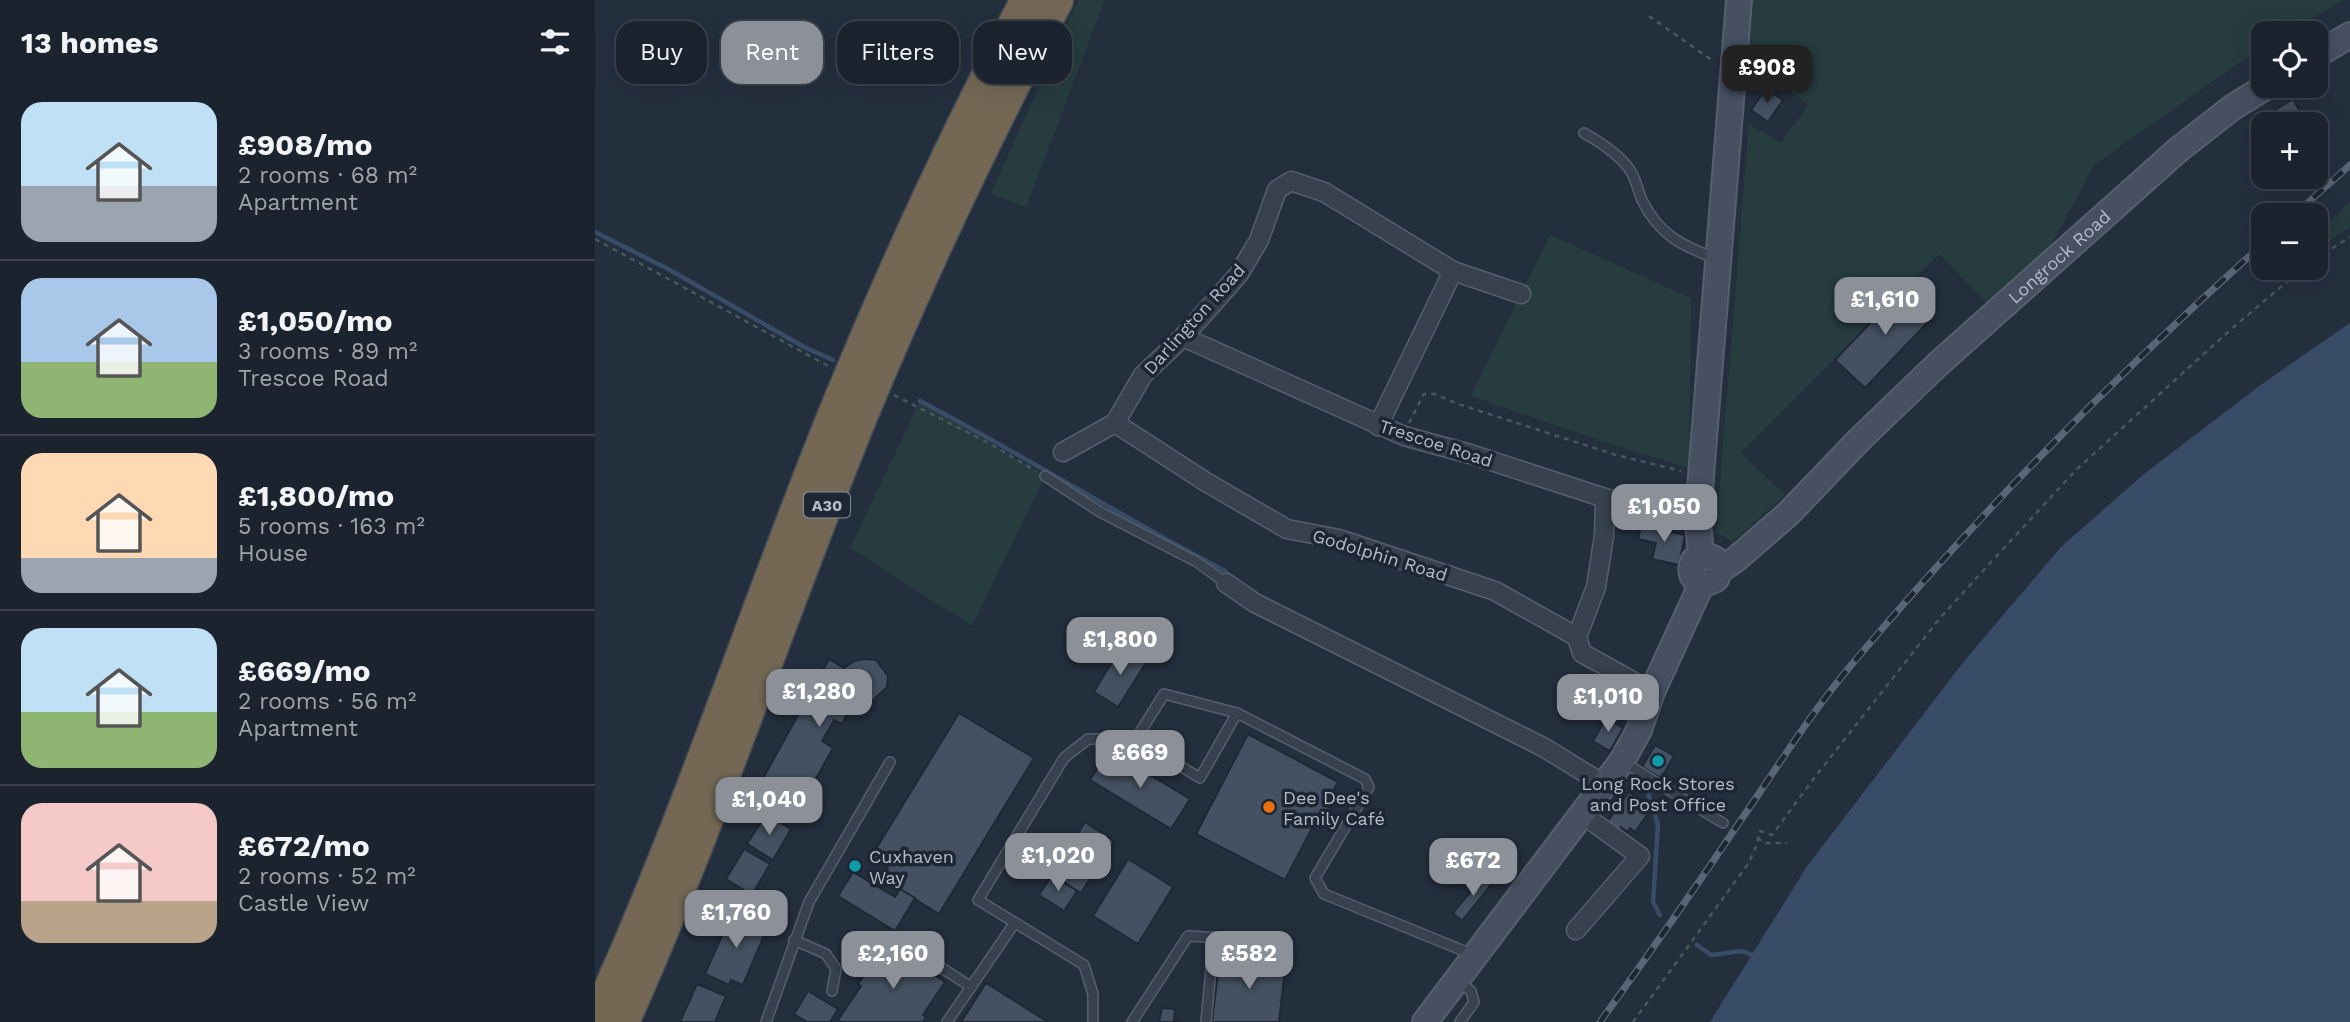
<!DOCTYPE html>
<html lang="en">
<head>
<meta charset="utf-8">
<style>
	body { margin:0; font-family:"Work Sans",sans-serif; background:#282f3a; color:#f1f3f6; height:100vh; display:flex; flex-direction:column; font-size:26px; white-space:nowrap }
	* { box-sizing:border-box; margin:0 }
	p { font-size:23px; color:#a0a4aa }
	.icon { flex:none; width:38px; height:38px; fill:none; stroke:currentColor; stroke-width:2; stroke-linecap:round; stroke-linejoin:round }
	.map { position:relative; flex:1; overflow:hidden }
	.details { display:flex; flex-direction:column; background:#1b232e; width:595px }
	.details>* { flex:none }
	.top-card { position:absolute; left:21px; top:21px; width:665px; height:63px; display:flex; gap:14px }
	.tools { position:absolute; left:1656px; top:21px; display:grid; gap:14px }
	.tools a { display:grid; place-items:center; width:77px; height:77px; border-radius:14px; background:#1b232e; box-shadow:0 7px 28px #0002,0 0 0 2px #39404a; font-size:35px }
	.price { position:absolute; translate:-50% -60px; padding:0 16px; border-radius:14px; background:#8c9099; color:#fff; font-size:23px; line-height:46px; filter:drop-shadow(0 2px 4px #0008) }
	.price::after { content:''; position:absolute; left:50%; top:42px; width:21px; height:16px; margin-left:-10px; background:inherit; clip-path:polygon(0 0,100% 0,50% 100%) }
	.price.on { background:#222; color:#fff }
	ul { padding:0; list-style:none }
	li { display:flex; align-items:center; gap:21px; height:175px; padding:0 21px }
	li+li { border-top:2px solid #39404a }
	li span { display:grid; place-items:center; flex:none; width:196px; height:140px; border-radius:21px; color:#555 }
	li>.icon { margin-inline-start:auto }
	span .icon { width:84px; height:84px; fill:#fffc; stroke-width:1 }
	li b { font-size:30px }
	h2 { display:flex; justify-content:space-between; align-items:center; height:84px; padding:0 21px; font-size:30px }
	.pill { padding:0 24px; border-radius:21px; background:#1b232e; box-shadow:0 7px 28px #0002,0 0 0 2px #39404a; font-size:24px; line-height:63px }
	.pill.on { background:#8c9099; color:#fff }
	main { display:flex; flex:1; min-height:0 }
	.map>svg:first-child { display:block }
</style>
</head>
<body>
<main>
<section class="details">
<h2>13 homes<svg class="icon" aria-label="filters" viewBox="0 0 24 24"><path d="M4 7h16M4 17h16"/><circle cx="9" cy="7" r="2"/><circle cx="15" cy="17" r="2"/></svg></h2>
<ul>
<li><span style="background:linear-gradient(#bfe0f5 60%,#9aa5b1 0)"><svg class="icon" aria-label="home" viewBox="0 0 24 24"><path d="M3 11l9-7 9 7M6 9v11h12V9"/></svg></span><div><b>£908/mo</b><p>2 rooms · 68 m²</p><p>Apartment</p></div></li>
<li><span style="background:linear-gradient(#a9c7e8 60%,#8fb573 0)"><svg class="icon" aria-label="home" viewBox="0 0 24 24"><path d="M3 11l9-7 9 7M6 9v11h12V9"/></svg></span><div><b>£1,050/mo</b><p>3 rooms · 89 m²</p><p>Trescoe Road</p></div></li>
<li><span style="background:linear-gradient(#ffd9b3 75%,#9aa5b1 0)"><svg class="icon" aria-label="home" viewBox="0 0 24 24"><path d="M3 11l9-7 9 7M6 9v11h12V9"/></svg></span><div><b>£1,800/mo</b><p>5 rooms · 163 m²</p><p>House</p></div></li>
<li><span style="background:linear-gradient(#bfe0f5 60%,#8fb573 0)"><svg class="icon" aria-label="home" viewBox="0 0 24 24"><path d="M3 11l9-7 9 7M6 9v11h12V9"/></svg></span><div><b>£669/mo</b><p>2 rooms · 56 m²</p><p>Apartment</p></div></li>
<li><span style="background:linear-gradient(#f6c9c9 70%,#b9a48a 0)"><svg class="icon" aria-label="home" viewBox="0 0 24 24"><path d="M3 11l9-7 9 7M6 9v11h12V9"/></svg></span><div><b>£672/mo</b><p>2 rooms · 52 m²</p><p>Castle View</p></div></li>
</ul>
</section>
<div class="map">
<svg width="1755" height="1022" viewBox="0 0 1755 1022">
	<rect width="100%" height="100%" fill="#242f3e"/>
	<g fill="#263c3f">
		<path d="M483,0H510L431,207L396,193Z"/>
		<path d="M1157,0H1749L1690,33H1668V46L1500,164L1450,256L1395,306L1344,254L1146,453L1190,495L1138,541L1121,533L1154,124L1185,143L1214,104L1154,67Z"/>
		<path d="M1755,201V227L1720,250V238Z"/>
		<path d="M955,235L1096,298L1094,468L1009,442L876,396Z"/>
		<path d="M325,401L450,476L377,626L255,548Z"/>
	</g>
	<path fill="#394c67" d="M1755,323V1022H1115L1213,865L1370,660L1466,547L1549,474L1667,384Z"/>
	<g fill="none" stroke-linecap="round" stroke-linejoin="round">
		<g stroke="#394c67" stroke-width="4.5">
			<path d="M0,232L75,270L209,347L238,360"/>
			<path d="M325,401C428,455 527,517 630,571L637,578"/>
			<path d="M1053,793L1063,824L1058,902L1065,915"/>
			<path d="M1102,945L1116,955L1147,951L1157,955"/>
		</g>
	</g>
	<g fill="#455162" stroke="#1f2835" stroke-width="2">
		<path d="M1171,89L1188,100L1173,122L1156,110Z"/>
		<path d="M1698,99L1704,110L1681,124H1668V133L1666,134L1659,123Z"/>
		<path d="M1315,281L1329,295L1320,305L1335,320L1270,388L1240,360Z"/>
		<path d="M1046,525L1090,535L1084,565L1057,559L1061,543L1043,539Z"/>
		<path d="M526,647L551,663L523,707L499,692Z"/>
		<path d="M234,659L249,668L259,661L270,659L281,660L293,676L292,687L274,704L267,705L259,701L247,724L239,720L227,741L238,748L202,813L161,791Z"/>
		<path d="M364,713L439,758L344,914L286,878L293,868L276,857Z"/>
		<path d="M1011,718L1028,728L1015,751L998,741Z"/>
		<path d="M653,734L743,782L730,805L736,808L724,831L717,828L690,880L601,834Z"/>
		<path d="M1060,745L1079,756L1066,778L1047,767Z"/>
		<path d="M514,750L595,799L576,829L495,780Z"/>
		<path d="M1034,792L1052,806L1054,812L1040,832L1035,828L1032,832L1026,827L1021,834L1010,825Z"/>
		<path d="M171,814L196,829L178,860L152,844Z"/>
		<path d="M490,822L519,841L486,893L457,875Z"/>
		<path d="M149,849L175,864L157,895L131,879Z"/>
		<path d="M533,859L578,887L543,944L498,916Z"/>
		<path d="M258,872L300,897L305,889L320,898L300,931L243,896Z"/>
		<path d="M457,875L482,891L469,911L444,895Z"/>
		<path d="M889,875L898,882L867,921L858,913Z"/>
		<path d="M138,911L165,923L163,927L171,931L148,985L136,980L134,985L110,974Z"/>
		<path d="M291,943L350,982L328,1015L331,1017L328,1022H246L243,1020L266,986L263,984Z"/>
		<path d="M657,945L672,946L669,966L690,969L684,1022H617L624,964L655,967Z"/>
		<path d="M391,983L453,1022H366Z"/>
		<path d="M102,984L131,996L120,1022H85Z"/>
		<path d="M213,991L243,1009L235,1022H212L199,1014Z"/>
		<path d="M567,1008L580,1009L579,1020L590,1022H564Z"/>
	</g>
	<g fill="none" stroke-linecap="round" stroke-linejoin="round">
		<g stroke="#565f6c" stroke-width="12">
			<g id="lane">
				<path d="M989,133C1004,142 1021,152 1032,166C1041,176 1042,189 1047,200C1064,235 1087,246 1122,259"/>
				<path d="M450,476L505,512L602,562L631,583"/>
				<path d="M541,739L569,694L642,713"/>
				<path d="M1028,762L1128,823"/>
				<path d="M199,940L231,954L241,969L237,991"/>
				<path d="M318,949L376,987"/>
				<path d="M864,982L876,991L879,1002L865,1022"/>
				<path d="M171,1022L214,902L295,762"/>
				<path d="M352,1022L419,924"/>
				<path d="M498,1022V994L489,965L383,900L469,758L493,739H541L605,778L642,713L770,779L774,787L720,878L729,894L879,955"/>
				<path d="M537,1022L593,936L675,941"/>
				<path d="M611,1022L619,937"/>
			</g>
		</g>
		<g stroke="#565f6c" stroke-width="21">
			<g id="street">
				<path d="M858,271L926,294"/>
				<path d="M588,337L809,436L875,454L1010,498L1103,523"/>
				<path d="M520,423L611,482L692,529L744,539L900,591L982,637"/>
				<path d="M468,452L520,423L548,375L588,337L644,274L664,240L682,190L696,181L729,192L858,271L783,426"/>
				<path d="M1010,498L1009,536L1001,587L982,637L987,653L1057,692"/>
				<path d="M631,583L660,603L948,747L1010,785"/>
				<path d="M981,930L1045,856L987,814"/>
			</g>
		</g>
		<g stroke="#565f6c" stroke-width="28">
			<g id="secondary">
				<path d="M1720,56L1755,35"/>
				<path d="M1106,555L1103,523L1106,476L1144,0"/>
				<path id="s1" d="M1125,570L1120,559L1111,555L1099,560C1090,577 1105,589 1121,579L1125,570L1140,560L1193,514L1265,439L1342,365L1583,150L1638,107L1672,86"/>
				<path d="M830,1022L1027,761L1044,730L1057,692L1107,583"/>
			</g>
		</g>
		<g stroke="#434c59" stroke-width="35">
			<g id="highway">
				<path d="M0,1022C91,825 158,615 239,415C297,273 360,135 432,0"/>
				<path d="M28,1022C116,825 184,619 265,419C324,276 390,137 462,0"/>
			</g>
		</g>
		<g stroke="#44595c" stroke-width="2.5" stroke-dasharray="5 5" stroke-linecap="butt">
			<path d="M1054,16L1118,61"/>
			<path d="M0,239L235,367"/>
			<path d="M1720,259L1755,237"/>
			<path d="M299,395L392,442L441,471"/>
			<path d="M814,423L829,394H840L863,404L1021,455L1086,471"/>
			<path d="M1162,838L1171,843H1192"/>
			<path d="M1038,1022L1153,864L1161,847L1165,831L1177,835L1220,777L1345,618L1409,548L1481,470L1634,331L1708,268"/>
		</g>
		<use href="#lane" stroke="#38414e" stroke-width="9"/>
		<use href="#street" stroke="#38414e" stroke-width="18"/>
		<use href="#secondary" stroke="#465061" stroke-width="24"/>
		<use href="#highway" stroke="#746855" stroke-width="32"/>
		<g stroke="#5a6575" stroke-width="7">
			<g id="rail">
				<path d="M1699,215L1755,165"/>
				<path d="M1005,1022C1055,953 1103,884 1150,814C1185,763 1218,710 1258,663C1383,514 1523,373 1668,244"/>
			</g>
		</g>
		<use href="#rail" stroke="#1d2633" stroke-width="4.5" stroke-dasharray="13" stroke-linecap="butt"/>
	</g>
	<g fill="#0f9aa8" stroke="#1d2633" stroke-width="2.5">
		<circle cx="1063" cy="761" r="7"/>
		<circle cx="260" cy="866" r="7"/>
	</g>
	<circle fill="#e8710a" stroke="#1d2633" stroke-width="2.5" cx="674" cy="807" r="7"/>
	<g text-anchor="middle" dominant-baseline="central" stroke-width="7" stroke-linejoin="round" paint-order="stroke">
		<rect fill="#1d2633" stroke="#878f9c" stroke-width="2" x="209" y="492.5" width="46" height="25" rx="5"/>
		<g font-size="16" font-weight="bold" fill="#b4bcc9">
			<text x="232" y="505">A30</text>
		</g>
		<g font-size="18" fill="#b4bcc9" stroke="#1d2633">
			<text stroke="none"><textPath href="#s1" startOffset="550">Longrock Road</textPath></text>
			<text transform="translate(599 319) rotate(-48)">Darlington Road</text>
			<text transform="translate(841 443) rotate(18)">Trescoe Road</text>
			<text transform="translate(785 555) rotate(17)">Godolphin Road</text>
		</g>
		<g font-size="18" fill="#b4bcc9" stroke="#1d2633" text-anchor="start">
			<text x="1063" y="783" text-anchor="middle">Long Rock Stores<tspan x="1063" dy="21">and Post Office</tspan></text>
			<text x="688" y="797">Dee Dee's<tspan x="688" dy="21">Family Café</tspan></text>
			<text x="274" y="856">Cuxhaven<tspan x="274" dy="21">Way</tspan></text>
		</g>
	</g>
</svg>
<div class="tools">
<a><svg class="icon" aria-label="locate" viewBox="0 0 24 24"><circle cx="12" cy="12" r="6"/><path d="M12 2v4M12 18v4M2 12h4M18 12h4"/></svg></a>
<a>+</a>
<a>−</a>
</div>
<b class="price on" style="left:1172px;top:105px">£908</b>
<b class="price" style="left:1290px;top:337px">£1,610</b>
<b class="price" style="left:1069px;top:544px">£1,050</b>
<b class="price" style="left:525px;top:677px">£1,800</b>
<b class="price" style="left:224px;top:729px">£1,280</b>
<b class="price" style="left:1013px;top:734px">£1,010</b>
<b class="price" style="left:545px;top:790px">£669</b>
<b class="price" style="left:174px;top:837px">£1,040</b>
<b class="price" style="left:463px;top:893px">£1,020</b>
<b class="price" style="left:878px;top:898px">£672</b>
<b class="price" style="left:141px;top:950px">£1,760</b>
<b class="price" style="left:298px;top:991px">£2,160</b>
<b class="price" style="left:654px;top:991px">£582</b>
<div class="top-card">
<a class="pill">Buy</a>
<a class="pill on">Rent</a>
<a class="pill">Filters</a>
<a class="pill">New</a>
</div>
</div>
</main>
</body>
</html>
